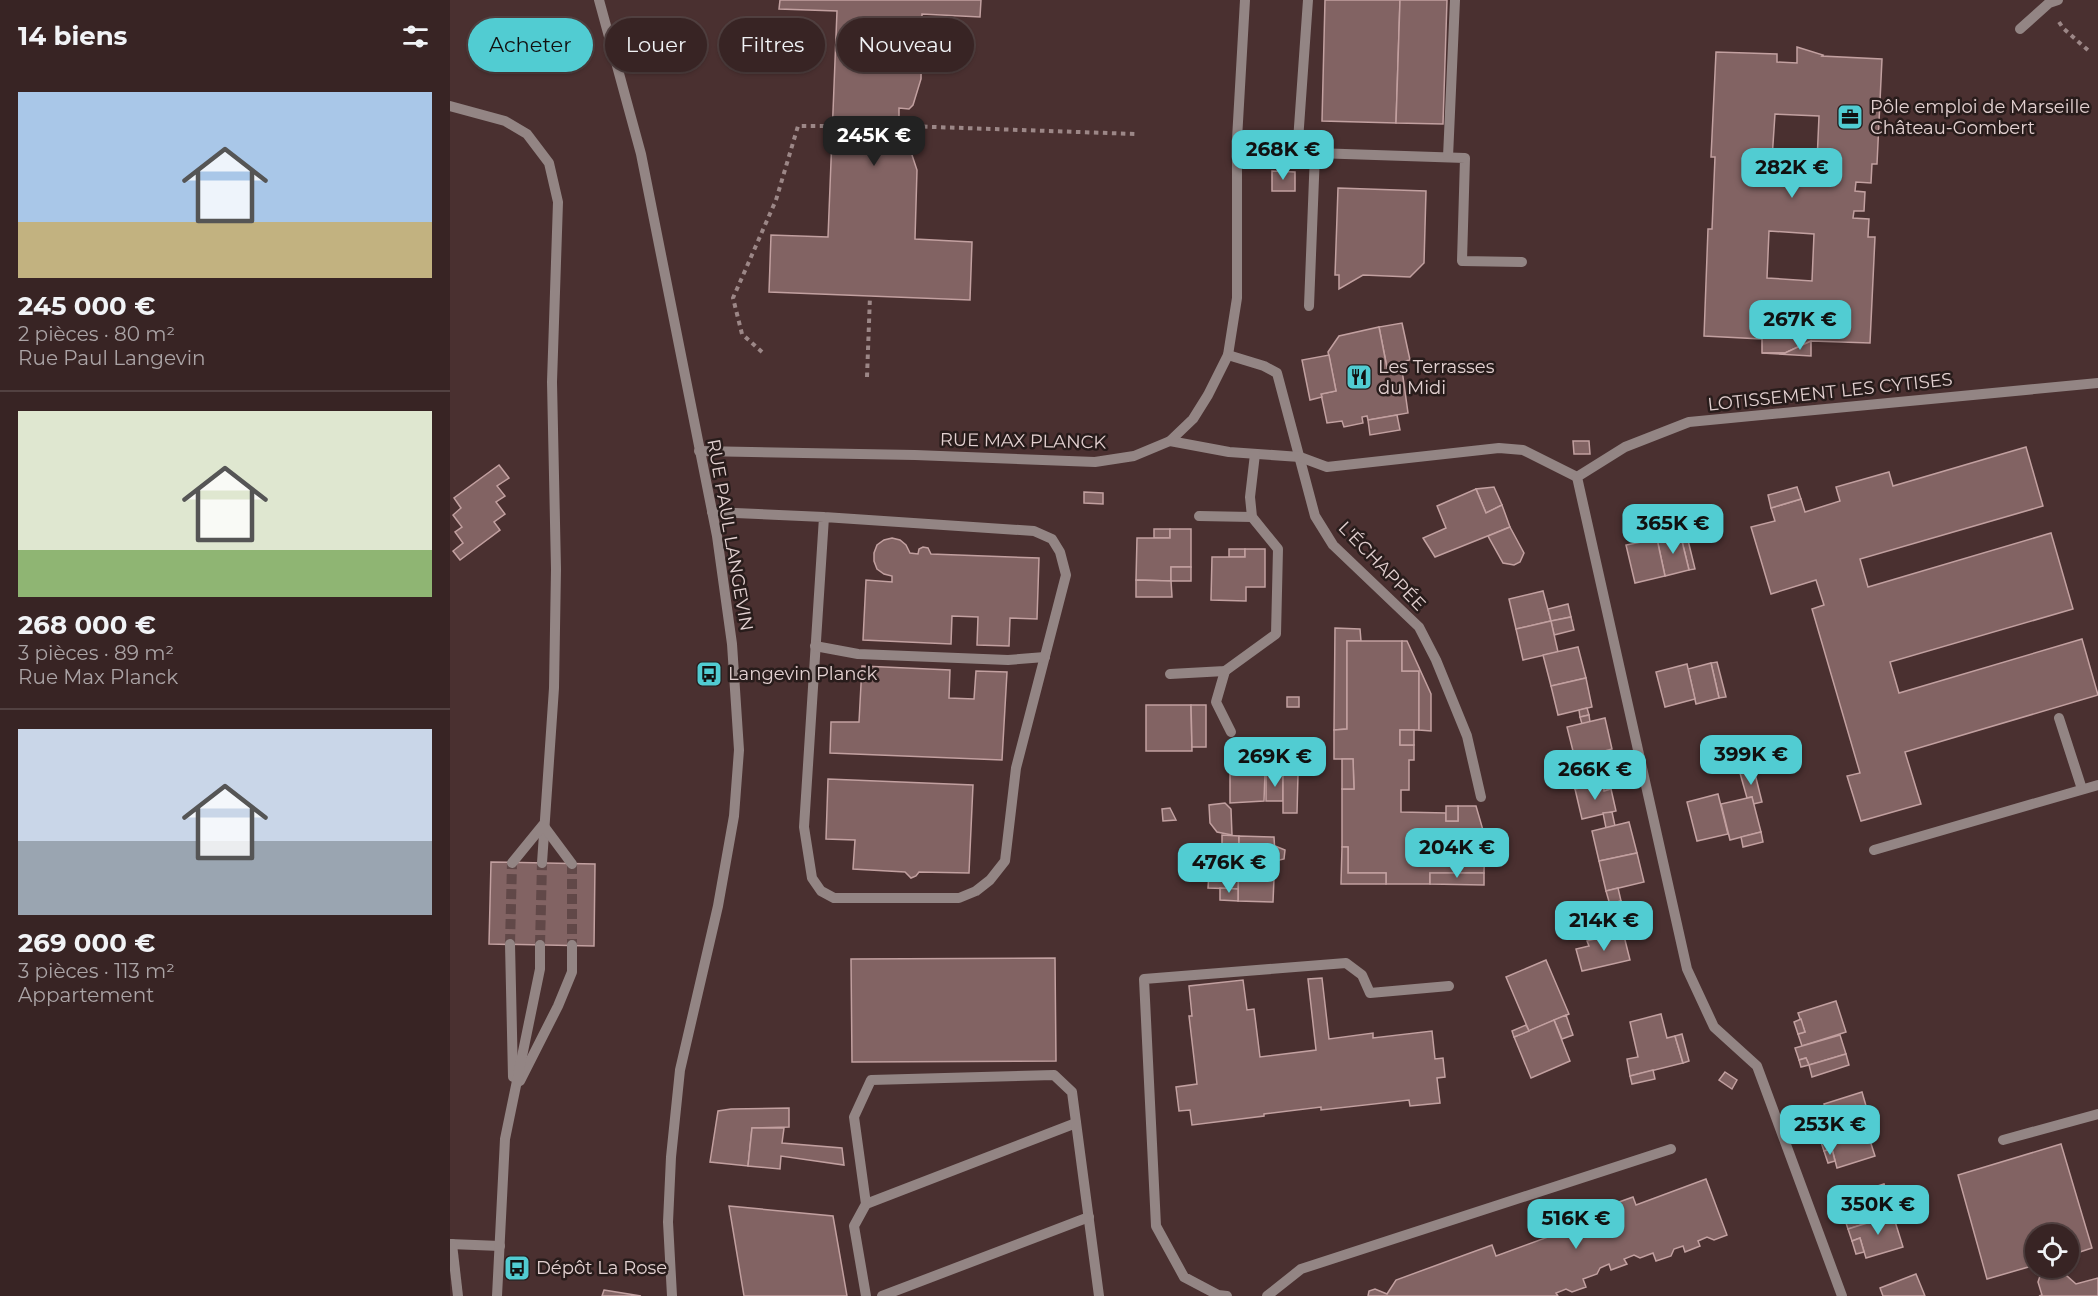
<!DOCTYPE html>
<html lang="fr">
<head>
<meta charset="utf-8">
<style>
	body { margin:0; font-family:Montserrat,sans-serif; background:#433031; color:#f1f3f6; height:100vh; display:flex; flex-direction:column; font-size:22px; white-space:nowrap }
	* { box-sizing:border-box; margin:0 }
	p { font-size:20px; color:#aba4a6 }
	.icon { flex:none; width:33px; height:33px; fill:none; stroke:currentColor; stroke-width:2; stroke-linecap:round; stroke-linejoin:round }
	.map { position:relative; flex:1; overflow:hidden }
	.sheet { display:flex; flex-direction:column; background:#382424; width:450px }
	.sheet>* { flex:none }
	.banner { position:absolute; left:18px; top:18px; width:570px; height:54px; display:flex; gap:12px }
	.fabs { position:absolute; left:1575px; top:1224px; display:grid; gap:12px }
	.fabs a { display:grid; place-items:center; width:54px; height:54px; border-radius:50%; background:#382424; box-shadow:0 2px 4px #0004,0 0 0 2px #524141; font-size:30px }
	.price { position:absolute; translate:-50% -51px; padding:0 14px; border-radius:12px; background:#51ccd2; color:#111; font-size:20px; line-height:39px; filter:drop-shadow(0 2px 3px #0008) }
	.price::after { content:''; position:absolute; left:50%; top:36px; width:18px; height:14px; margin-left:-9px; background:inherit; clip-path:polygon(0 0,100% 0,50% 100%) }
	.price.selected { background:#222; color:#fff }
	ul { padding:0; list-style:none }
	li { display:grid; align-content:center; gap:12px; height:318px; padding:0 18px }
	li+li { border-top:2px solid #524141 }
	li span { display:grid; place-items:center; height:186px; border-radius:0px; color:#555 }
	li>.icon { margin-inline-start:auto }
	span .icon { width:108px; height:108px; fill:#fffc; stroke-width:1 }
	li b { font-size:26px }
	h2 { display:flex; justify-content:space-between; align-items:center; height:72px; padding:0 18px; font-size:26px }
	.tag { padding:0 21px; border-radius:27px; background:#382424; box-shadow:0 2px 4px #0004,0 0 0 2px #524141; font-size:21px; line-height:54px }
	.tag.selected { background:#51ccd2; color:#111 }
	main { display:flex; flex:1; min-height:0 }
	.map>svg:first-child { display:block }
</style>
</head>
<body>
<main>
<section class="sheet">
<h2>14 biens<svg class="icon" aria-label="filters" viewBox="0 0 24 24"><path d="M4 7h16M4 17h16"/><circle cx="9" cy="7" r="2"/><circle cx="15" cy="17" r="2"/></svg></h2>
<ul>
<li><span style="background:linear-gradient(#a9c7e8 70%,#c2b280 0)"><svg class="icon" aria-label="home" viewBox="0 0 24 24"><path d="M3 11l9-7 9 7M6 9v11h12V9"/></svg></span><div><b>245 000 €</b><p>2 pièces · 80 m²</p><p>Rue Paul Langevin</p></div></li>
<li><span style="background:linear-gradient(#dfe7d0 75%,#8fb573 0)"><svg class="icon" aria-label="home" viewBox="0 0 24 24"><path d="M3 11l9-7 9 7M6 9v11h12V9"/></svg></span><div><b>268 000 €</b><p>3 pièces · 89 m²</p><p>Rue Max Planck</p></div></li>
<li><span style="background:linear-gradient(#c9d6e8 60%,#9aa5b1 0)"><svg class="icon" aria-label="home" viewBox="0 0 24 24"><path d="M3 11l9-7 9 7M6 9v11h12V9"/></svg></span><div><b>269 000 €</b><p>3 pièces · 113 m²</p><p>Appartement</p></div></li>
</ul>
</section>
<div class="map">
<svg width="1648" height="1296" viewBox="0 0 1648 1296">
	<rect width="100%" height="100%" fill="#4a3030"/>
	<g fill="#826363" stroke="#c2a0a0" stroke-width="1.5" fill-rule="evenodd">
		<path d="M330,0H531L530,17L472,14L471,79L463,105L459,109L449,108V119L453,122L455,126L453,132L448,135V145L459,146L467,170L465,239L522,242L520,300L319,292L321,235L378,237L387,11L329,9Z"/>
		<path d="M875,0H950L946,123L872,121Z"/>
		<path d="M950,0H997L993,124L946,123Z"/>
		<path d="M1347,47L1373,55L1372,56L1432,59L1427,164H1422L1421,183L1406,182L1405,191L1415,192L1414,211H1404L1403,218L1419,219L1418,237H1425L1420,343L1361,341L1335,353H1312V339L1254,336L1258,229H1262L1265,157H1261L1266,52L1327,54V62L1347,63ZM1325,114L1369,116L1367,162L1322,159ZM1319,231L1364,234L1362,281L1317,278Z"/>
		<path d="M822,171L845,172V191H822Z"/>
		<path d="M888,188L976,191L974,263L960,277L913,275L889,289V275H885Z"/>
		<path d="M952,323L960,360L950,362L952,370L938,373L929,327Z"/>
		<path d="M929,327L938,373L952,370L958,413L918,420L917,416L912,417L913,423L894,427L892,421L877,423L871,394L886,391L878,352L889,336Z"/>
		<path d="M1361,341V356L1312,353H1335Z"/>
		<path d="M879,355L886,391L871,394L872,397L860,400L852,360Z"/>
		<path d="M947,415L950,430L920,435L918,420Z"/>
		<path d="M1123,441H1139L1140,454H1124Z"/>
		<path d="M1576,447L1593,506L1410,559L1418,587L1601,533L1623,609L1440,662L1449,693L1632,639L1648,695L1455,752L1471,804L1411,821L1397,776L1410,773L1362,609L1374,605L1366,580L1321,594L1301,527L1325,521L1321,508L1351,499L1355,512L1390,501L1386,487L1439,472L1443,486Z"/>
		<path d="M49,465L59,478L47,486L55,496L46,502L55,514L44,522L50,530L10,560L3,551L13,543L5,532L12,527L3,515L11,508L4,498Z"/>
		<path d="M1044,487L1052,505L1036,513L1026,489Z"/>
		<path d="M1347,487L1351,499L1321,508L1318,495Z"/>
		<path d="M1026,489L1036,513L1052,505L1060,527L985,557L973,538L996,528L987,506Z"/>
		<path d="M634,492L653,493V504L634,503Z"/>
		<path d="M1060,527L1074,553L1070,562L1064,565L1053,563L1038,536Z"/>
		<rect x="704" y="529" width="16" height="9"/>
		<path d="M720,529H741V567H721V581L686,580L687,538H720Z"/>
		<path d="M1236,532L1245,569L1239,570L1230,533Z"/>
		<path d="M1230,533L1239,570L1215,576L1207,539Z"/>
		<path d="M442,538L450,540L456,545L460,553L468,554L469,549L473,547L478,548L481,554L589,558L587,619L560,618L559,646L527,645L528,617L502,616L501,644L413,640L416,580L442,582V576L434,574L427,569L424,561V553L427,545L434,540Z"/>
		<path d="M1207,539L1215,576L1185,583L1176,545Z"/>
		<rect x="779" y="549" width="16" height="8"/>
		<path d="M795,549H815V587H796V601L761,600L762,557H795Z"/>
		<rect x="721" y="567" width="20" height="14"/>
		<path d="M686,580L721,581L722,597H686Z"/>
		<path d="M1093,591L1101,621L1066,629L1059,599Z"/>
		<path d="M1118,604L1121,617L1101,621L1098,609Z"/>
		<path d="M1121,617L1124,630L1104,635L1101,621Z"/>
		<path d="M1101,621L1108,652L1073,660L1066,629Z"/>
		<path d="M885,628L910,629L911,641H897V729L884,730Z"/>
		<path d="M897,641H952V671H969V730H950V745H964V760H959V790H951V812L996,813V821H1008V806H1026L1035,837L1034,873H980V884H936V873H898V847H892V789H904L903,759H884V730L897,729Z"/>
		<path d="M952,641H957L981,694V731L969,730V671H952Z"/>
		<path d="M1128,647L1136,678L1101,686L1093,655Z"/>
		<path d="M1267,662L1276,697L1269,698L1261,663Z"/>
		<path d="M1261,663L1269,698L1246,704L1238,669Z"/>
		<path d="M1237,664L1245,699L1215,707L1206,672Z"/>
		<path d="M412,666L500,670L499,698L524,699L526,671L557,672L552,760L380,753L381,722H409Z"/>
		<path d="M1136,678L1142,707L1108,715L1101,686Z"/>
		<rect x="837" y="697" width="12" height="10"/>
		<path d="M696,705H741L742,751H696Z"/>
		<path d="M741,705H756V747H742Z"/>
		<path d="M1137,708L1139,715L1130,717L1129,710Z"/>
		<path d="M1139,715L1140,722L1132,724L1130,717Z"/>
		<path d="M1155,718L1162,749L1125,759L1117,727Z"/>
		<rect x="950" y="730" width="14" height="15"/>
		<path d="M1153,751L1158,774L1151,775L1153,783L1125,789L1118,760Z"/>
		<path d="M892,759H903L904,789H892Z"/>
		<path d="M780,767H808L815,773L814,801L780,803Z"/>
		<path d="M1304,770L1312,802L1303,804L1302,797L1297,798L1290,773Z"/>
		<rect x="816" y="774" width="17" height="27"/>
		<path d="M833,774H848L847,813H833Z"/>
		<path d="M1158,774L1160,781L1153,783L1151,775Z"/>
		<path d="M378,779L523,785L519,873L469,872L466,876L461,878L455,872L403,869L405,840L376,839Z"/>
		<path d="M1160,781L1161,789L1154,791L1153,783Z"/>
		<path d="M1153,783L1154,791L1161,789L1166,811L1132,819L1125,789Z"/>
		<path d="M1268,794L1278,834L1247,841L1237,802Z"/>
		<path d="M1302,797L1311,832L1280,840L1271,804Z"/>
		<path d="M775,803L781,809L782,835L767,832L760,823L759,805Z"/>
		<rect x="996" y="806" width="12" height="15"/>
		<path d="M720,808L726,820L713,821L712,809Z"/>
		<path d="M1162,812L1165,826L1156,828L1153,813Z"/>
		<path d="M1179,822L1187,853L1149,861L1142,831Z"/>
		<path d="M1311,832L1313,842L1293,847L1291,837Z"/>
		<path d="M772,835L789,836V857L772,856Z"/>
		<path d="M789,836L824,837L825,854L789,853Z"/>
		<path d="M825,846L835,850L834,859L825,861Z"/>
		<path d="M892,847H898V873H936V884H891Z"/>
		<path d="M789,853L825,854L823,902L788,901Z"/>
		<path d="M1187,853L1194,882L1156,891L1149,861Z"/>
		<path d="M760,856L789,857L788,889L758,888Z"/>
		<path d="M41,862L145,864L144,946L39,944Z"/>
		<path d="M980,873H1034V885L980,884Z"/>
		<path d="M770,888L788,889V901L770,900Z"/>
		<path d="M1168,888L1171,901L1160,905L1156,891Z"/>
		<path d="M1171,901L1178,930L1142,939L1135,910Z"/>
		<path d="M1173,932L1180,960L1132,971L1126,949L1139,946L1137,941Z"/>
		<path d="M605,958L606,1061L402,1062L401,959Z"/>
		<path d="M1096,960L1119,1014L1079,1031L1056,977Z"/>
		<path d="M872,978L879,1039L923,1033V1038L982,1031L985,1059L993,1058L995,1077L987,1078L990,1103L960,1106L959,1100L871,1110V1107L814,1114V1116L742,1125L740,1110L729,1111L726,1087L747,1084L739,1016H742L739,986L793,980L797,1010L804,1009L810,1057L866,1050L858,979Z"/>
		<path d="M1386,1001L1396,1032L1352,1046L1348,1034L1355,1032L1348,1013Z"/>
		<path d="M1211,1014L1217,1038L1225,1036L1233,1063L1180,1076L1177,1059L1188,1057L1180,1022Z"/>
		<path d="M1116,1015L1123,1035L1112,1039L1104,1020Z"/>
		<path d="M1351,1019L1355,1032L1348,1034L1344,1022Z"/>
		<path d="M1104,1020L1120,1061L1081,1078L1064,1037Z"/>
		<path d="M1076,1025L1079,1031L1064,1037L1062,1031Z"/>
		<path d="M1232,1034L1239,1061L1233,1063L1225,1036Z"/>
		<path d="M1390,1035L1396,1054L1359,1065L1356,1058L1349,1060L1345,1048Z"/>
		<path d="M1396,1054L1399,1065L1362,1077L1359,1065Z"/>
		<path d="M1356,1058L1359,1065L1351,1067L1349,1060Z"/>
		<path d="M1203,1070L1205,1079L1182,1084L1180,1076Z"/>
		<path d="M1275,1072L1287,1080L1282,1089L1269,1080Z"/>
		<path d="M1412,1092L1421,1123L1377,1136L1374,1125L1381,1123L1374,1104Z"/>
		<path d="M339,1108V1127L302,1128L298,1166L260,1162L268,1111L281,1109Z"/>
		<path d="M1377,1110L1381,1123L1374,1125L1370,1113Z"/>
		<path d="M1415,1125L1425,1156L1387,1168L1382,1149L1374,1151L1370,1139Z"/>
		<path d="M302,1128H334L332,1143L392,1148L394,1165L331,1156L330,1169L298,1166Z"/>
		<path d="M1611,1144L1642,1248L1618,1256V1234H1586V1268H1618L1619,1273L1616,1275L1626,1284L1648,1278V1296H1589L1592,1295L1588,1282L1590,1276L1585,1273L1582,1266L1537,1279L1508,1175Z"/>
		<path d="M1382,1149L1385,1161L1378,1163L1374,1151Z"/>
		<path d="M1256,1179L1277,1235L1264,1240L1257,1237L1248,1241L1250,1246L1235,1252L1233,1246L1224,1249L1221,1256L1206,1261L1203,1253L1190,1258L1184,1255L1174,1259L1177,1264L1161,1270L1159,1264L1150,1268L1147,1274L1133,1279L1136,1287L1122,1292L1116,1289L1106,1293L1108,1296H918L919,1291L925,1289L937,1294L946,1280L1042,1245L1046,1256L1117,1230L1113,1222L1183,1197L1186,1205Z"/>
		<path d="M1434,1184L1438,1197L1400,1209L1396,1196Z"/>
		<path d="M1438,1197L1443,1215L1398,1229L1394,1217L1402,1214L1400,1209Z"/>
		<path d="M279,1206L383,1216L397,1296H294Z"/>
		<path d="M1443,1215L1453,1247L1416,1258L1410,1238L1402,1241L1398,1229Z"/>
		<path d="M1410,1238L1414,1252L1406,1254L1402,1241Z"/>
		<path d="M1466,1274L1475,1296H1433L1430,1288Z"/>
		<path d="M154,1290L191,1296H152Z"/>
	</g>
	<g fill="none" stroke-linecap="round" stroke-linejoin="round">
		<g stroke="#614848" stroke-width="10" stroke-dasharray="10 5" stroke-linecap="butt">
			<path d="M122,864V945"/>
			<path d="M60,944L62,863"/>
			<path d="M90,945L92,863"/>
		</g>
		<g stroke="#9c8787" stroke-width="4" stroke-dasharray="4.5 4.5" stroke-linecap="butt">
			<path d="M1609,22L1613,28L1640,52"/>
			<path d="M455,126L686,134"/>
			<path d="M312,352L292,334L283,298L326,200L348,126H382"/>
			<path d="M417,377L420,296"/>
		</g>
		<g stroke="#938584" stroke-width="10">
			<path d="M149,0L191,154L267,536L282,644L289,750L284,816L268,906L230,1070L221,1157L218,1222L222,1296"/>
			<path d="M1570,29L1599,3L1608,0"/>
			<path d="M0,106L55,121L77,134L99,163L108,202L102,382L106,569L104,688L92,863"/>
			<path d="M787,139L848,141L865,153L1015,158L1012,261L1072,262"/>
			<path d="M848,141L858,0"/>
			<path d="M998,157L1005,0"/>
			<path d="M859,306L865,153"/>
			<path d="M778,355L814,366L827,373L865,516L883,545L969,627L986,660L1017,736L1031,797"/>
			<path d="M720,441L779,452L850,457L877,467L1049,448L1073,450L1127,477"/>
			<path d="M249,451L465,455L645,462L684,456L720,441L743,419L758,395L778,355L787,298V139L795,0"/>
			<path d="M262,512L374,517L584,531L602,539L610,552L616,575L566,768L555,861L540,880L526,891L509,898H384L371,891L362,878L354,827L374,517"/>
			<path d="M749,516L802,517"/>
			<path d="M365,646L408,654L558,660L595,657"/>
			<path d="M775,671L766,702L781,732"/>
			<path d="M720,674L775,671L826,634L828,549L802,517L800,497L805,454"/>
			<path d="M1609,718L1632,789"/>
			<path d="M1424,850L1648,785"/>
			<path d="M62,863L93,825L122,864"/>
			<path d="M60,944L63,1077"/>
			<path d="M70,1081L108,1006L122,972V945"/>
			<path d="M1553,1140L1648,1114"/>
			<path d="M416,1204L626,1123"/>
			<path d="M0,1244L50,1246"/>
			<path d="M2,1244L8,1296"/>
			<path d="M47,1296L55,1139L90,969V945"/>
			<path d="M416,1296L404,1226L416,1204L404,1117L421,1080L604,1075L622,1092L649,1296"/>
			<path d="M432,1296L639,1217"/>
			<path d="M777,1296L768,1295L734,1277L706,1226L694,979L896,963L912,975L920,993L999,986"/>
			<path d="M817,1296L851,1269L1221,1149"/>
			<path d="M1392,1296L1307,1066L1264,1027L1237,969L1127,477L1175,447L1239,422L1648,383"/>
		</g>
	</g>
	<defs>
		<g id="office-square" transform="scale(1.35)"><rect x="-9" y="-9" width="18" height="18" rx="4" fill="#51ccd2" stroke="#281c1b"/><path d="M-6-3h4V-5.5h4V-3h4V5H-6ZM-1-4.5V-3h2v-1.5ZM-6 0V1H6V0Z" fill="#111"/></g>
		<g id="restaurant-square" transform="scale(1.35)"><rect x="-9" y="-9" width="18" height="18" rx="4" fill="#51ccd2" stroke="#281c1b"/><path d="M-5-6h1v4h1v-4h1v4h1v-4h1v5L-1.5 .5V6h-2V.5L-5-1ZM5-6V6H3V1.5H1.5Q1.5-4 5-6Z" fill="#111"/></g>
		<g id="bus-square" transform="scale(1.35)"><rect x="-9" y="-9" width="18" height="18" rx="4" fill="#51ccd2" stroke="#281c1b"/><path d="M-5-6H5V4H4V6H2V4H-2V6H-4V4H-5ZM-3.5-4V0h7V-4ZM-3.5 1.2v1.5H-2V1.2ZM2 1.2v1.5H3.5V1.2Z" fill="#111"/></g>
	</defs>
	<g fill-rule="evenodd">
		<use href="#office-square" x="1400" y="117"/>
		<use href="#restaurant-square" x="909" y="377"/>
		<use href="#bus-square" x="259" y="674"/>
		<use href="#bus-square" x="67" y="1268"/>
	</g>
	<g text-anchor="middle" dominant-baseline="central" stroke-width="5" stroke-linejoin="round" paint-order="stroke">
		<g font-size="18" fill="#e3d1d1" stroke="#281c1b" text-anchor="start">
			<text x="1420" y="107">Pôle emploi de Marseille<tspan x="1420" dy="21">Château-Gombert</tspan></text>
			<text x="928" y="367">Les Terrasses<tspan x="928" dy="21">du Midi</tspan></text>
			<text x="278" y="674">Langevin Planck</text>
			<text x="86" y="1268">Dépôt La Rose</text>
		</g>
		<g font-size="18" fill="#e3d1d1" stroke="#281c1b">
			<text transform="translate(1380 392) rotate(-6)">LOTISSEMENT LES CYTISES</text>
			<text transform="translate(573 441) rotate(1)">RUE MAX PLANCK</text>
			<text transform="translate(280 535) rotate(80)">RUE PAUL LANGEVIN</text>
			<text transform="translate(932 566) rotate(46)">L'ÉCHAPPÉE</text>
		</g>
	</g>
</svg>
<div class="fabs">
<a><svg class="icon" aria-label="locate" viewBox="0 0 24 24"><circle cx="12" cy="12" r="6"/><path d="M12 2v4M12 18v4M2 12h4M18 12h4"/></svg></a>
</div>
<b class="price selected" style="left:424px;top:167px">245K €</b>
<b class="price" style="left:833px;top:181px">268K €</b>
<b class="price" style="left:1342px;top:199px">282K €</b>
<b class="price" style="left:1350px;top:351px">267K €</b>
<b class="price" style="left:1223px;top:555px">365K €</b>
<b class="price" style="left:1301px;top:786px">399K €</b>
<b class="price" style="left:825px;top:788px">269K €</b>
<b class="price" style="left:1145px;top:801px">266K €</b>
<b class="price" style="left:1007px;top:879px">204K €</b>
<b class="price" style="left:779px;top:894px">476K €</b>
<b class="price" style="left:1154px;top:952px">214K €</b>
<b class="price" style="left:1380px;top:1156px">253K €</b>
<b class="price" style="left:1428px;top:1236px">350K €</b>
<b class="price" style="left:1126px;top:1250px">516K €</b>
<div class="banner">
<a class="tag selected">Acheter</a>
<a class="tag">Louer</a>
<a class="tag">Filtres</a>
<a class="tag">Nouveau</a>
</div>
</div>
</main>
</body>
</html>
